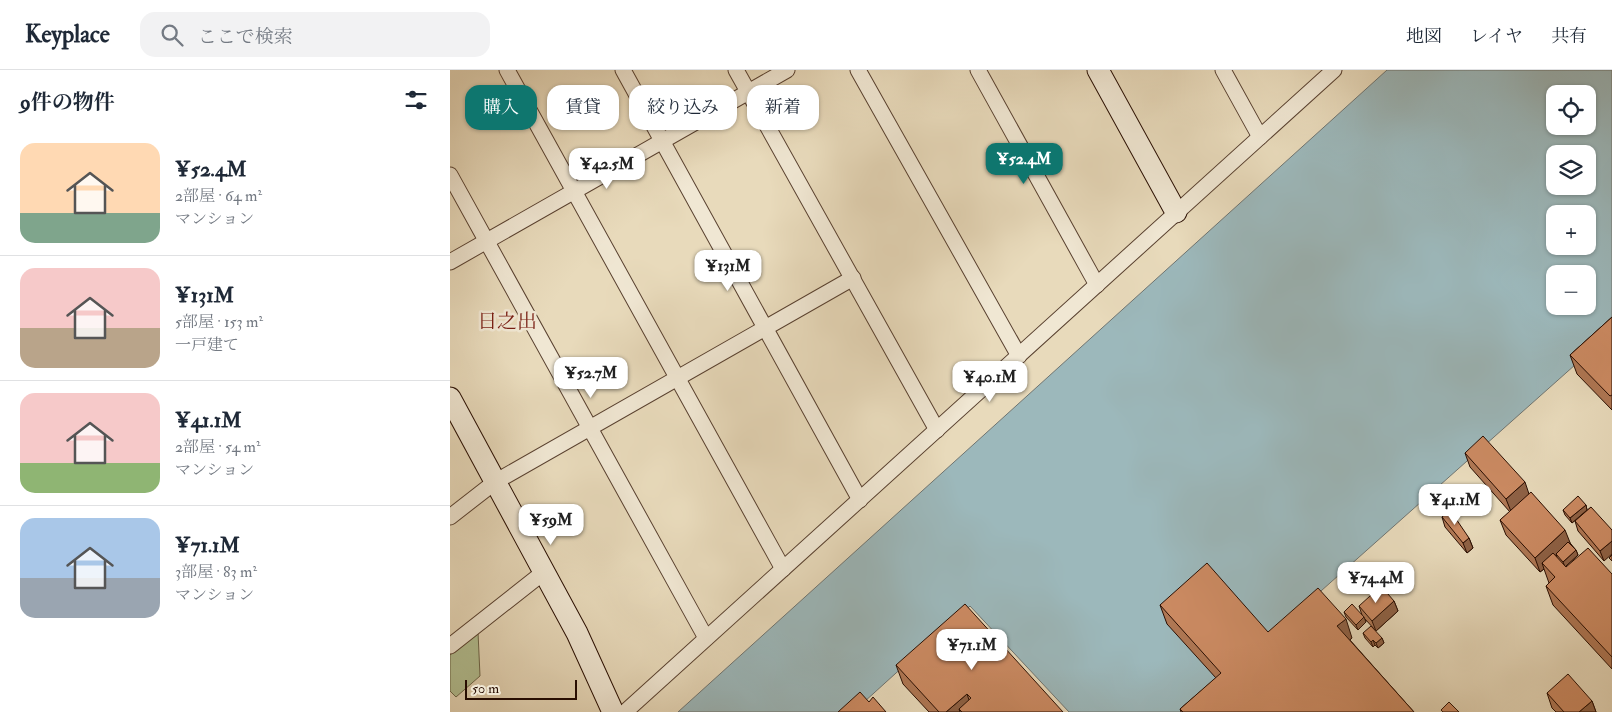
<!DOCTYPE html>
<html lang="ja">
<head>
<meta charset="utf-8">
<style>
	body { margin:0; font-family:"IM FELL Double Pica","Noto Serif JP",serif; background:#f2f2f3; color:#1f2937; height:100vh; display:flex; flex-direction:column; font-size:19px; white-space:nowrap }
	* { box-sizing:border-box; margin:0 }
	p { font-size:16px; color:#747a83 }
	.icon { flex:none; width:28px; height:28px; fill:none; stroke:currentColor; stroke-width:2; stroke-linecap:round; stroke-linejoin:round }
	.map { position:relative; flex:1; overflow:hidden }
	.panel { display:flex; flex-direction:column; background:#fff; width:450px }
	.panel>* { flex:none }
	.top-card { position:absolute; left:15px; top:15px; width:475px; height:45px; display:flex; gap:10px }
	.controls { position:absolute; left:1096px; top:15px; display:grid; gap:10px }
	.controls a { display:grid; place-items:center; width:50px; height:50px; border-radius:10px; background:#fff; box-shadow:0 1px 4px #0004; font-size:25px }
	.scale { position:absolute; left:15px; bottom:12px; width:112px; box-sizing:border-box; padding-left:5px; border:2px solid #290e02; border-top:0; font-size:14px; line-height:18px; white-space:nowrap; color:#290e02; -webkit-text-stroke:4px #f0e7d3; paint-order:stroke }
	.price { position:absolute; translate:-50% -42px; padding:0 11px; border-radius:10px; background:#fff; color:#222; font-size:16px; line-height:32px; filter:drop-shadow(0 1px 2px #0008) }
	.price::after { content:''; position:absolute; left:50%; top:30px; width:15px; height:11px; margin-left:-8px; background:inherit; clip-path:polygon(0 0,100% 0,50% 100%) }
	.price.current { background:#0f766e; color:#fff }
	ul { padding:0; list-style:none }
	li { display:flex; align-items:center; gap:15px; height:125px; padding:0 20px }
	li+li { border-top:1px solid #e0e1e3 }
	li span { display:grid; place-items:center; flex:none; width:140px; height:100px; border-radius:15px; color:#555 }
	li>.icon { margin-inline-start:auto }
	span .icon { width:60px; height:60px; fill:#fffc; stroke-width:1 }
	li b { font-size:21px }
	h2 { display:flex; justify-content:space-between; align-items:center; height:60px; padding:0 20px; font-size:21px }
	.chip { padding:0 18px; border-radius:15px; background:#fff; box-shadow:0 1px 4px #0004; font-size:18px; line-height:45px }
	.chip.current { background:#0f766e; color:#fff }
	header { display:flex; align-items:center; gap:30px; box-sizing:border-box; height:70px; padding:0 25px; background:#fff; border-bottom:1px solid #e0e1e3 }
	header strong { font-size:24px }
	nav { display:flex; gap:28px; margin-inline-start:auto; font-size:18px }
	.search { width:350px; height:45px; background:#f2f2f3; display:flex; align-items:center; gap:12px; box-sizing:border-box; padding:0 18px; border-radius:15px; color:#747a83; font-size:19px }
	main { display:flex; flex:1; min-height:0 }
	.map>svg:first-child { display:block }
</style>
</head>
<body>
<header>
<strong>Keyplace</strong>
<div class="search"><svg class="icon" aria-label="search" viewBox="0 0 24 24"><circle cx="10" cy="10" r="6"/><path d="M15 15l6 6"/></svg>ここで検索</div>
<nav><a>地図</a><a>レイヤ</a><a>共有</a></nav>
</header>
<main>
<section class="panel">
<h2>9件の物件<svg class="icon" aria-label="filters" viewBox="0 0 24 24"><path d="M4 7h16M4 17h16"/><circle cx="9" cy="7" r="2"/><circle cx="15" cy="17" r="2"/></svg></h2>
<ul>
<li><span style="background:linear-gradient(#ffd9b3 70%,#7fa58c 0)"><svg class="icon" aria-label="home" viewBox="0 0 24 24"><path d="M3 11l9-7 9 7M6 9v11h12V9"/></svg></span><div><b>¥52.4M</b><p>2部屋 · 64 m²</p><p>マンション</p></div></li>
<li><span style="background:linear-gradient(#f6c9c9 60%,#b9a48a 0)"><svg class="icon" aria-label="home" viewBox="0 0 24 24"><path d="M3 11l9-7 9 7M6 9v11h12V9"/></svg></span><div><b>¥131M</b><p>5部屋 · 153 m²</p><p>一戸建て</p></div></li>
<li><span style="background:linear-gradient(#f6c9c9 70%,#8fb573 0)"><svg class="icon" aria-label="home" viewBox="0 0 24 24"><path d="M3 11l9-7 9 7M6 9v11h12V9"/></svg></span><div><b>¥41.1M</b><p>2部屋 · 54 m²</p><p>マンション</p></div></li>
<li><span style="background:linear-gradient(#a9c7e8 60%,#9aa5b1 0)"><svg class="icon" aria-label="home" viewBox="0 0 24 24"><path d="M3 11l9-7 9 7M6 9v11h12V9"/></svg></span><div><b>¥71.1M</b><p>3部屋 · 83 m²</p><p>マンション</p></div></li>
</ul>
</section>
<div class="map">
<svg width="1162" height="642" viewBox="0 0 1162 642">
	<rect width="100%" height="100%" fill="#e8dabb"/>
	<filter id="stains"><feTurbulence type="fractalNoise" baseFrequency=".004" numOctaves="4"/><feColorMatrix values="0 0 0 0 .2 0 0 0 0 .09 0 0 0 0 .02 0 0 0 .5 -.17"/></filter>
	<radialGradient id="worn" r=".72"><stop offset=".6" stop-color="#630" stop-opacity="0"/><stop offset="1" stop-color="#630" stop-opacity=".3"/></radialGradient>
	<path fill="#b3c093" stroke="#6e674a" d="M28,562L30,606L6,627L0,621V585Z"/>
	<path fill="#9cb8bb" stroke="#6e7471" fill-rule="evenodd" d="M937,0H1162V262L735,642H619L520,536L403,642H228ZM1105,24H1138V56H1105ZM1105,84H1138V116H1105ZM1105,144H1138V176H1105ZM1105,204H1138V236H1105Z"/>
	<g fill="none" stroke-linecap="round" stroke-linejoin="round">
		<g stroke="#594130" stroke-width="17">
			<g id="street">
				<path d="M57,0L333,499"/>
				<path d="M173,0L410,430"/>
				<path d="M286,0L487,360"/>
				<path d="M408,0L569,286"/>
				<path d="M528,0L647,215"/>
				<path d="M773,0L810,67"/>
				<path d="M0,105L256,568"/>
				<path d="M0,192L337,0"/>
				<path d="M0,447L45,412L403,208"/>
				<path d="M0,576L94,502"/>
				<path d="M175,642L884,0"/>
			</g>
		</g>
		<g stroke="#290e02" stroke-width="23">
			<g id="secondary">
				<path d="M648,0L726,142"/>
				<path d="M0,328L127,563L163,642"/>
			</g>
		</g>
		<use href="#street" stroke="#f0e7d3" stroke-width="15"/>
		<use href="#secondary" stroke="#f0e7d3" stroke-width="21"/>
	</g>
	<g fill="#af7754" stroke="#290e02">
		<path d="M1162,247V340L1127,304L1120,285Z"/>
		<path d="M1015,383L1079,424L1126,480L1128,485L1116,496V497L1162,504V599L1103,535L1096,516L1099,513L1094,499L1090,502L1056,465L1050,450L1060,442L1020,397Z"/>
		<path d="M1136,435L1137,440L1122,453L1115,445L1113,440Z"/>
		<path d="M1141,437L1154,491L1128,461L1125,451Z"/>
		<path d="M992,447L1019,468L1023,478L1017,483L995,457Z"/>
		<path d="M944,531L948,541L926,561L915,549L916,552L908,560L896,547L894,542L912,545L909,536Z"/>
		<path d="M710,535L818,562L902,568L900,570L964,642H731L730,639L766,608L717,554Z"/>
		<path d="M913,563L932,568L934,573L928,578L925,575L923,577L915,568Z"/>
		<path d="M446,595L613,642H479L453,614Z"/>
		<path d="M1097,623L1142,631L1146,642H1106L1102,638Z"/>
	</g>
	<g fill="#8e6145" stroke="#290e02">
		<path d="M1075,412L1080,427L1062,444L1056,429Z"/>
		<path d="M1136,435L1137,440L1122,453L1120,448Z"/>
		<path d="M1115,460L1121,475L1106,484L1107,487L1092,493L1094,499L1090,502L1085,488Z"/>
		<path d="M1019,468L1023,478L1017,483L1013,473Z"/>
		<path d="M1162,471V484L1154,491L1150,481Z"/>
		<path d="M1126,480L1128,485L1115,497L1113,492Z"/>
		<path d="M944,531L948,541L926,561L922,551Z"/>
		<path d="M914,547L916,552L908,560L906,555Z"/>
		<path d="M896,549L902,568L894,575L887,556Z"/>
		<path d="M932,568L934,573L928,578L926,573Z"/>
		<path d="M923,570L925,575L923,577L921,572Z"/>
		<path d="M517,624L523,642L509,639L510,642H496Z"/>
		<path d="M1142,631L1146,642H1129Z"/>
	</g>
	<g fill="#cb8a62" stroke="#290e02">
		<path d="M1162,247V325L1160,326L1120,285Z"/>
		<path d="M1033,366L1075,412L1056,429L1015,383Z"/>
		<path d="M1081,422L1115,460L1085,488L1050,450Z"/>
		<path d="M1128,426L1136,435L1120,448L1113,440Z"/>
		<path d="M1141,437L1162,460V471L1150,481L1125,451Z"/>
		<path d="M1000,440L1019,468L1013,473L992,447Z"/>
		<path d="M1118,472L1126,480L1113,492L1106,484Z"/>
		<path d="M1138,478L1162,504V587L1096,516L1105,507L1092,493L1103,483L1116,497Z"/>
		<path d="M1162,485V491L1159,488Z"/>
		<path d="M757,493L818,562L868,518L896,549L887,556L964,642H733L730,639L771,603L710,535Z"/>
		<path d="M931,516L944,531L922,551L909,536Z"/>
		<path d="M515,534L613,642H512L509,639L521,628L517,624L496,642H489L446,595Z"/>
		<path d="M902,534L914,547L906,555L894,542Z"/>
		<path d="M921,556L932,568L926,573L923,570L921,572L913,563Z"/>
		<path d="M1118,604L1142,631L1129,642H1114L1097,623Z"/>
		<path d="M410,622L419,632L423,627L436,642H388Z"/>
		<path d="M999,632L1009,642H993L991,640Z"/>
	</g>
	<g text-anchor="middle" dominant-baseline="central" stroke-width="5" stroke-linejoin="round" paint-order="stroke">
		<g font-size="20" fill="#7a1f14" stroke="#f0e7d3">
			<text x="57" y="251">日之出</text>
		</g>
	</g>
	<rect width="100%" height="100%" filter="url(#stains)"/>
	<rect width="100%" height="100%" fill="url(#worn)"/>
</svg>
<div class="controls">
<a><svg class="icon" aria-label="locate" viewBox="0 0 24 24"><circle cx="12" cy="12" r="6"/><path d="M12 2v4M12 18v4M2 12h4M18 12h4"/></svg></a>
<a><svg class="icon" aria-label="layers" viewBox="0 0 24 24"><path d="M12 4l9 5-9 5-9-5zM3 14l9 5 9-5"/></svg></a>
<a>+</a>
<a>−</a>
</div>
<div class="scale">50 m</div>
<b class="price current" style="left:574px;top:115px">¥52.4M</b>
<b class="price" style="left:157px;top:120px">¥42.5M</b>
<b class="price" style="left:278px;top:222px">¥131M</b>
<b class="price" style="left:141px;top:329px">¥52.7M</b>
<b class="price" style="left:540px;top:333px">¥40.1M</b>
<b class="price" style="left:1005px;top:456px">¥41.1M</b>
<b class="price" style="left:101px;top:476px">¥59M</b>
<b class="price" style="left:926px;top:534px">¥74.4M</b>
<b class="price" style="left:522px;top:601px">¥71.1M</b>
<div class="top-card">
<a class="chip current">購入</a>
<a class="chip">賃貸</a>
<a class="chip">絞り込み</a>
<a class="chip">新着</a>
</div>
</div>
</main>
</body>
</html>
